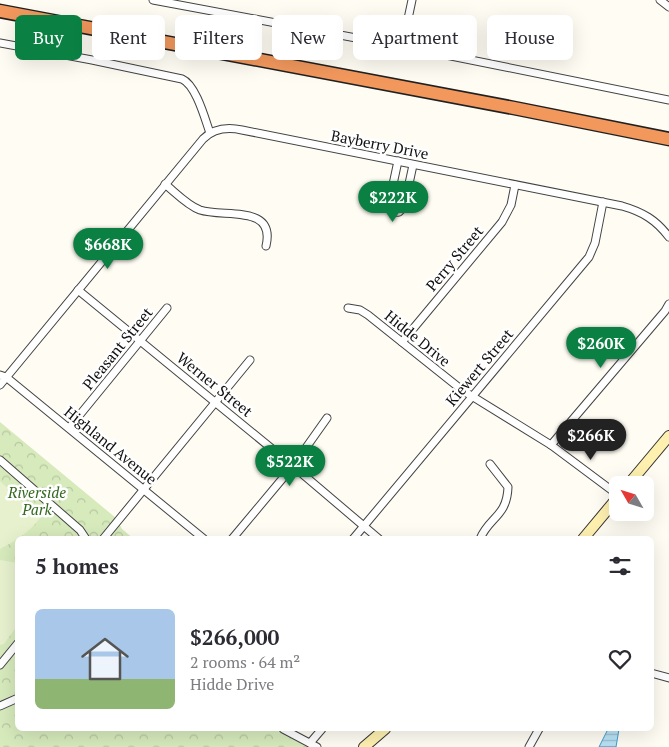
<!DOCTYPE html>
<html lang="en">
<head>
<meta charset="utf-8">
<style>
	body { margin:0; font-family:"PT Serif",serif; background:#f7f7f7; color:#2b2b33; height:100vh; display:flex; flex-direction:column; font-size:19px; white-space:nowrap }
	* { box-sizing:border-box; margin:0 }
	p { font-size:16px; color:#7c7c81 }
	.icon { flex:none; width:28px; height:28px; fill:none; stroke:currentColor; stroke-width:2; stroke-linecap:round; stroke-linejoin:round }
	.map { position:relative; flex:1; overflow:hidden }
	.details { position:absolute; left:15px; top:536px; width:639px; height:195px; display:flex; flex-direction:column; background:#fff; border-radius:8px; box-shadow:0 5px 20px #0002 }
	.details>* { flex:none }
	.hud { position:absolute; left:15px; top:15px; width:640px; height:45px; display:flex; gap:10px }
	.needle { width:32px; rotate:309deg }
	.controls { position:absolute; left:609px; top:476px; display:grid; gap:10px }
	.controls a { display:grid; place-items:center; width:45px; height:45px; border-radius:8px; background:#fff; box-shadow:0 5px 20px #0002; font-size:25px }
	.price { position:absolute; translate:-50% -42px; padding:0 11px; border-radius:18px; background:#0b8043; color:#fff; font-size:16px; line-height:32px; filter:drop-shadow(0 1px 2px #0008) }
	.price::after { content:''; position:absolute; left:50%; top:30px; width:15px; height:11px; margin-left:-8px; background:inherit; clip-path:polygon(0 0,100% 0,50% 100%) }
	.price.selected { background:#222; color:#fff }
	ul { padding:0; list-style:none }
	li { display:flex; align-items:center; gap:15px; height:125px; padding:0 20px }
	li+li { border-top:1px solid #e1e1e2 }
	li span { display:grid; place-items:center; flex:none; width:140px; height:100px; border-radius:8px; color:#555 }
	li>.icon { margin-inline-start:auto }
	span .icon { width:60px; height:60px; fill:#fffc; stroke-width:1 }
	li b { font-size:21px }
	h2 { display:flex; justify-content:space-between; align-items:center; height:60px; padding:0 20px; font-size:21px }
	.pill { padding:0 18px; border-radius:8px; background:#fff; box-shadow:0 5px 20px #0002; font-size:18px; line-height:45px }
	.pill.selected { background:#0b8043; color:#fff }
	.map>svg:first-child { display:block }
</style>
</head>
<body>
<div class="map">
<svg width="669" height="747" viewBox="0 0 669 747">
	<defs>
		<pattern id="park-crowns" width="20" height="18" patternUnits="userSpaceOnUse" patternTransform="scale(1.25)"><rect width="20" height="18" fill="#d6eabc"/><path d="M2 6a3 3 0 1 1 6 0M12 15a3 3 0 1 1 6 0" fill="none" stroke="#b7c8a1"/></pattern>
		<pattern id="water-rules" width="6" height="5" patternUnits="userSpaceOnUse" patternTransform="scale(1.25)"><rect width="6" height="5" fill="#b8e2f6"/><path d="M0 2.5h6" fill="none" stroke="#9dc1d2"/></pattern>
	</defs>
	<rect width="100%" height="100%" fill="#fffcf3"/>
	<path fill="url(#park-crowns)" d="M0,422L116,518L122,529L134,539H18V729H274L309,747H0Z"/>
	<g fill="#e7f1ce">
		<path d="M0,481L40,518C29,533 15,541 0,549Z"/>
		<path d="M0,560L18,563L17,626L4,644L0,645Z"/>
	</g>
	<path fill="url(#water-rules)" stroke="#3f9dcc" d="M608,729H619L616,747H599Z"/>
	<g fill="none" stroke-linecap="round" stroke-linejoin="round">
		<g stroke="#434343" stroke-width="9">
			<g id="street">
				<path d="M153,0L436,53L669,100"/>
				<path d="M660,0L669,7"/>
				<path d="M0,43L92,60L182,79C196,85 205,119 210,133"/>
				<path d="M402,47L412,0"/>
				<path d="M398,161L389,203C389,210 393,213 399,212L404,207L413,165"/>
				<path d="M165,184C176,193 187,205 200,210C224,218 276,204 266,246"/>
				<path d="M78,290L293,466L379,539"/>
				<path d="M348,308L360,310L368,315L462,390L551,445L618,495"/>
				<path d="M402,342L502,222L511,205L515,185"/>
				<path d="M0,375L6,377L204,539"/>
				<path d="M0,385L203,139C214,128 228,127 242,130L622,206C643,212 656,220 669,237"/>
				<path d="M69,428L167,308"/>
				<path d="M551,445L665,311L669,304"/>
				<path d="M0,460L80,530L86,539"/>
				<path d="M103,539L250,360"/>
				<path d="M232,539L293,466L327,418"/>
				<path d="M353,539L589,257L595,243L603,202"/>
				<path d="M480,539C489,517 507,517 508,487L490,464"/>
				<path d="M0,665L18,643"/>
				<path d="M651,673L669,678"/>
				<path d="M0,706L18,698"/>
				<path d="M283,729L317,747"/>
				<path d="M310,743L322,729"/>
				<path d="M529,747L539,729"/>
			</g>
		</g>
		<g stroke="#323232" stroke-width="12">
			<g id="secondary">
				<path d="M628,485L669,436"/>
				<path d="M583,539L618,497"/>
				<path d="M364,747L385,729"/>
			</g>
		</g>
		<g stroke="#212121" stroke-width="15">
			<path id="highway" d="M0,11L514,108L669,139"/>
		</g>
		<use href="#street" stroke="#fff" stroke-width="7"/>
		<use href="#secondary" stroke="#fef0af" stroke-width="10"/>
		<use href="#highway" stroke="#f2985d" stroke-width="12"/>
	</g>
	<g text-anchor="middle" dominant-baseline="central" stroke-width="5" stroke-linejoin="round" paint-order="stroke">
		<g font-size="15" fill="#101010" stroke="#fff">
			<text transform="translate(380 144) rotate(11)">Bayberry Drive</text>
			<text transform="translate(454 258) rotate(-50)">Perry Street</text>
			<text transform="translate(418 338) rotate(39)">Hidde Drive</text>
			<text transform="translate(117 348) rotate(-51)">Pleasant Street</text>
			<text transform="translate(479 367) rotate(-50)">Kiewert Street</text>
			<text transform="translate(215 384) rotate(39)">Werner Street</text>
			<text transform="translate(111 445) rotate(39)">Highland Avenue</text>
		</g>
		<g font-size="15" font-style="italic" fill="#336820" stroke="#fff">
			<text x="37" y="492">Riverside<tspan x="37" dy="17">Park</tspan></text>
		</g>
	</g>
</svg>
<div class="controls">
<a><svg class="needle" viewBox="-14 -14 28 28"><path d="M0-13l5 13h-10z" fill="#e53935"/><path d="M0 13l5-13h-10z" fill="#7c7c81"/></svg></a>
</div>
<b class="price" style="left:393px;top:223px">$222K</b>
<b class="price" style="left:108px;top:270px">$668K</b>
<b class="price" style="left:601px;top:369px">$260K</b>
<b class="price selected" style="left:591px;top:461px">$266K</b>
<b class="price" style="left:290px;top:487px">$522K</b>
<div class="hud">
<a class="pill selected">Buy</a>
<a class="pill">Rent</a>
<a class="pill">Filters</a>
<a class="pill">New</a>
<a class="pill">Apartment</a>
<a class="pill">House</a>
</div>
<section class="details">
<h2>5 homes<svg class="icon" aria-label="filters" viewBox="0 0 24 24"><path d="M4 7h16M4 17h16"/><circle cx="9" cy="7" r="2"/><circle cx="15" cy="17" r="2"/></svg></h2>
<ul>
<li><span style="background:linear-gradient(#a9c7e8 70%,#8fb573 0)"><svg class="icon" aria-label="home" viewBox="0 0 24 24"><path d="M3 11l9-7 9 7M6 9v11h12V9"/></svg></span><div><b>$266,000</b><p>2 rooms · 64 m²</p><p>Hidde Drive</p></div><svg class="icon" aria-label="heart" viewBox="0 0 24 24"><path d="M12 20l-8-8c-3-5 5-10 8-4 3-6 11-1 8 4z"/></svg></li>
</ul>
</section>
</div>
</body>
</html>
